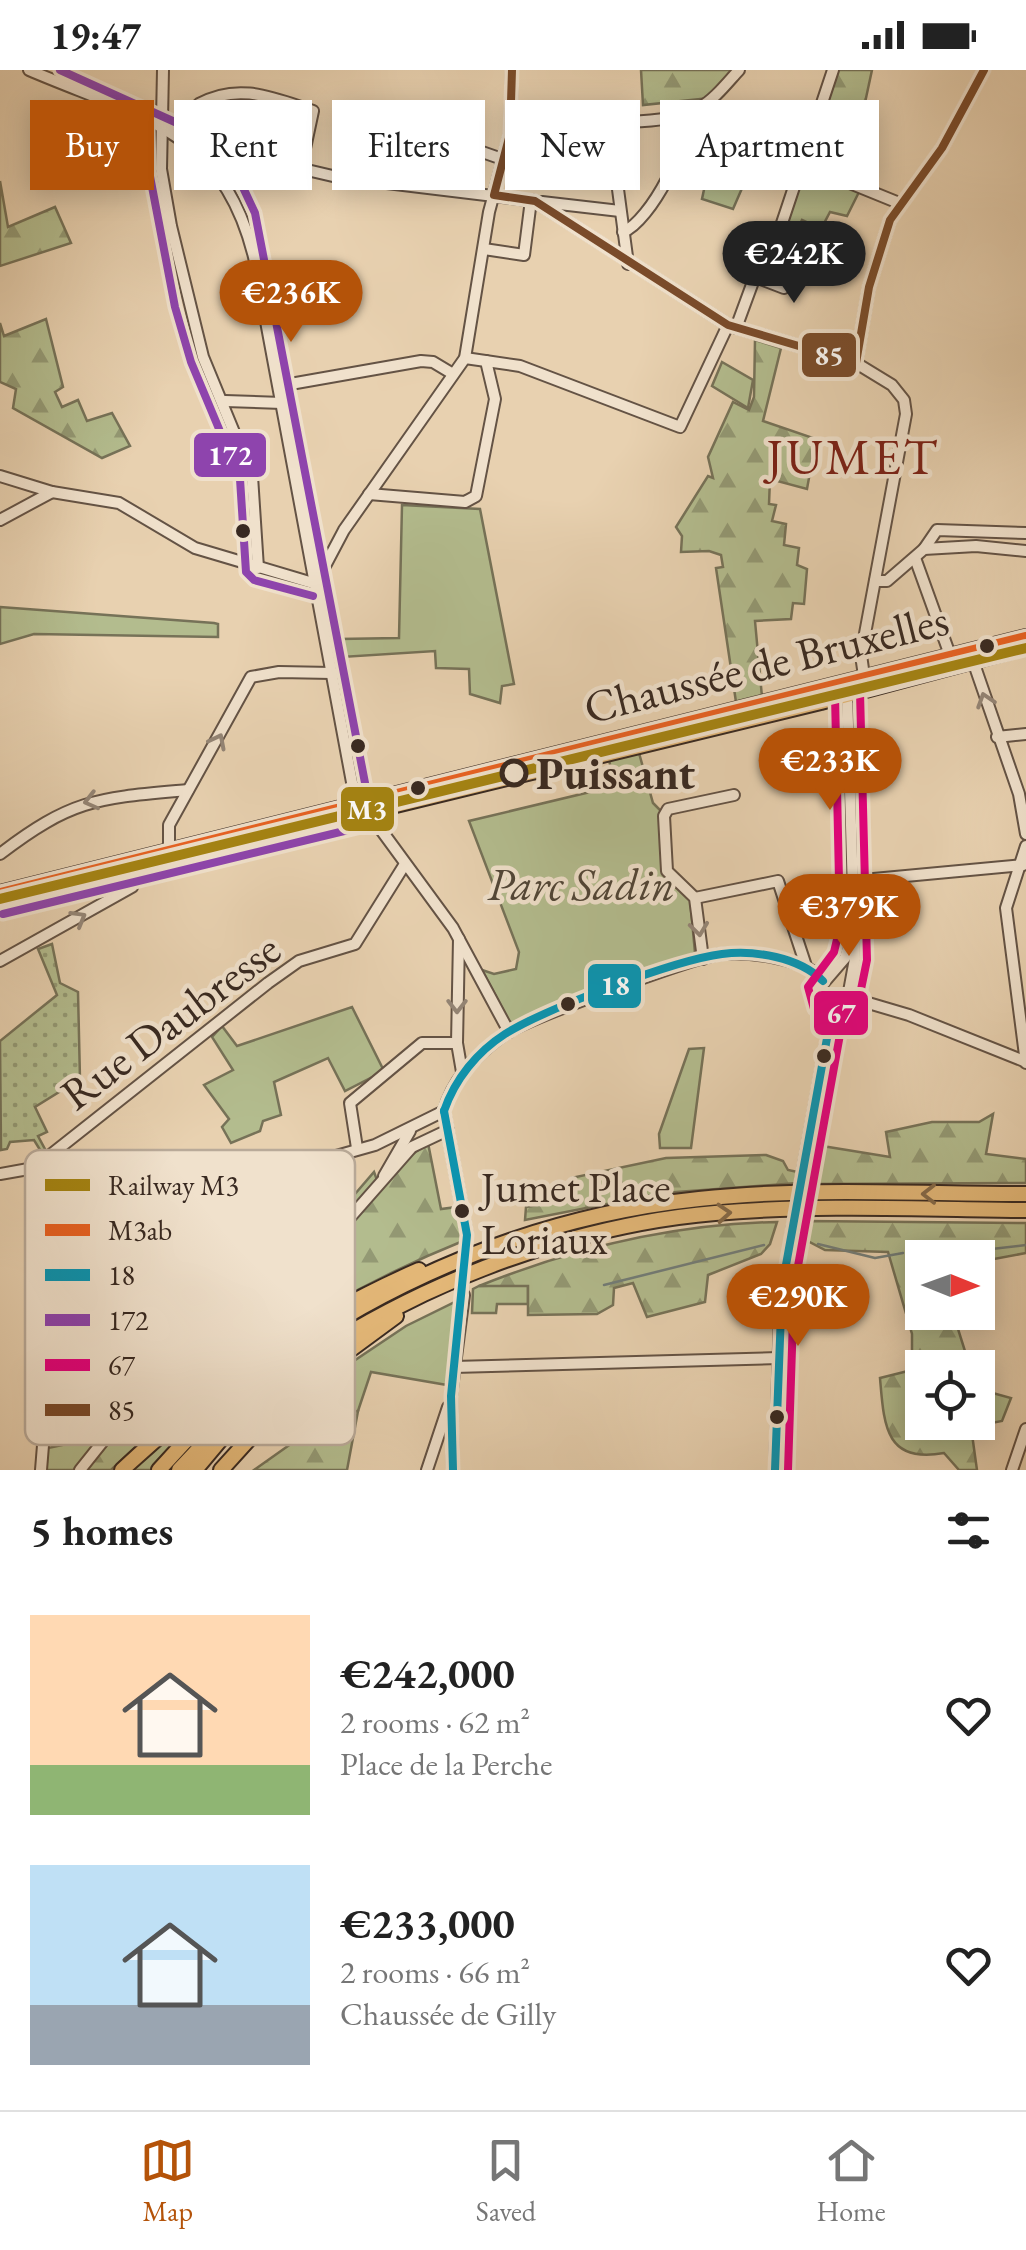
<!DOCTYPE html>
<html lang="en">
<head>
<meta charset="utf-8">
<style>
	body { margin:0; font-family:"EB Garamond",serif; background:#f2f2f2; color:#222; height:100vh; display:flex; flex-direction:column; font-size:38px; white-space:nowrap }
	* { box-sizing:border-box; margin:0 }
	p { font-size:32px; color:#767676 }
	.icon { flex:none; width:55px; height:55px; fill:none; stroke:currentColor; stroke-width:2; stroke-linecap:round; stroke-linejoin:round }
	.map { position:relative; height:1400px; overflow:hidden }
	.panel { display:flex; flex-direction:column; background:#fff; flex:1 }
	.panel>* { flex:none }
	.top-card { position:absolute; left:30px; top:30px; width:968px; height:90px; display:flex; gap:20px }
	.needle { width:65px; rotate:91deg }
	.tools { position:absolute; left:905px; top:1170px; display:grid; gap:20px }
	.tools a { display:grid; place-items:center; width:90px; height:90px; border-radius:0px; background:#fff; box-shadow:0 5px 25px #0003; font-size:50px }
	.price { position:absolute; translate:-50% -85px; padding:0 22px; border-radius:35px; background:#b45309; color:#fff; font-size:32px; line-height:65px; filter:drop-shadow(0 2px 5px #0008) }
	.price::after { content:''; position:absolute; left:50%; top:60px; width:30px; height:22px; margin-left:-15px; background:inherit; clip-path:polygon(0 0,100% 0,50% 100%) }
	.price.current { background:#222; color:#fff }
	ul { padding:0; list-style:none }
	li { display:flex; align-items:center; gap:30px; height:250px; padding:0 30px }
	li span { display:grid; place-items:center; flex:none; width:280px; height:200px; border-radius:0px; color:#555 }
	li>.icon { margin-inline-start:auto }
	span .icon { width:120px; height:120px; fill:#fffc; stroke-width:1 }
	li b { font-size:42px }
	h2 { display:flex; justify-content:space-between; align-items:center; height:120px; padding:0 30px; font-size:42px }
	.tag { padding:0 35px; border-radius:0px; background:#fff; box-shadow:0 5px 25px #0003; font-size:35px; line-height:90px }
	.tag.current { background:#b45309; color:#fff }
	.status { display:flex; justify-content:space-between; align-items:center; height:70px; padding:0 50px; background:#fff; direction:ltr }
	.status svg { height:28px; fill:currentColor }
	.tab-bar { display:flex; justify-content:space-around; align-items:center; height:140px; border-top:2px solid #e0e0e0; background:#fff; font-size:28px; color:#767676 }
	.tab-bar a { display:grid; justify-items:center; gap:5px }
	.tab-bar .current { color:#b45309 }
	.map>svg:first-child { display:block }
</style>
</head>
<body>
<div class="status"><b>19:47</b><svg viewBox="0 0 49 12"><path d="M0 12V9h3v3zM5 12V6h3v6zM10 12V3h3v9zM15 12V0h3v12zM26 1h20v11H26zM47 4h2v5h-2z"/></svg></div>
<div class="map">
<svg width="1026" height="1400" viewBox="0 0 1026 1400">
	<defs>
		<pattern id="forest-firs" width="22" height="20" patternUnits="userSpaceOnUse" patternTransform="scale(2.5)"><rect width="22" height="20" fill="#b3bc8e"/><path d="M5 1l3.5 6h-7zM16 11l3.5 6h-7z" fill="#939974"/></pattern>
		<pattern id="garden-dots" width="8" height="8" patternUnits="userSpaceOnUse" patternTransform="scale(2.5)"><rect width="8" height="8" fill="#b3bc8e"/><path d="M2 2h.1M6 6h.1" fill="none" stroke="#939974" stroke-width="1.8" stroke-linecap="round"/></pattern>
	</defs>
	<rect width="100%" height="100%" fill="#e8d1b0"/>
	<filter id="stains"><feTurbulence type="fractalNoise" baseFrequency=".002" numOctaves="4"/><feColorMatrix values="0 0 0 0 .2 0 0 0 0 .09 0 0 0 0 .02 0 0 0 .5 -.17"/></filter>
	<radialGradient id="worn" r=".72"><stop offset=".6" stop-color="#630" stop-opacity="0"/><stop offset="1" stop-color="#630" stop-opacity=".3"/></radialGradient>
	<g fill="#b3bc8e" stroke="#767258" stroke-width="2.5">
		<path d="M689,68L753,93L733,139L702,129L705,115L675,102Z"/>
		<path d="M803,94L861,118L847,146L830,142L821,159L802,150L793,169L778,164Z"/>
		<path d="M722,292L753,310L748,338L712,316Z"/>
		<path d="M402,435L480,439L514,614L502,616L500,633L470,624L469,599L436,598L435,581L342,587L339,569L399,568Z"/>
		<path d="M0,537L214,553L218,554V567L34,564L0,574Z"/>
		<path d="M639,683L653,733L662,742L663,805L690,829L695,883L592,920L515,955L509,951L482,900L494,904L516,899L519,882L469,751L615,716L609,690Z"/>
		<path d="M352,937L384,1001L345,1021L328,988L274,1012L281,1045L263,1051L260,1061L231,1073L222,1057L229,1049L204,1015L233,1000L212,967L222,956L237,976Z"/>
		<path d="M704,978L691,1078H660L659,1064L689,979Z"/>
		<path d="M528,1215V1234H497L496,1243H472L473,1219L479,1216Z"/>
		<path d="M459,1230L447,1315L371,1302L358,1341L336,1342L333,1305L406,1256Z"/>
		<path d="M244,1305L151,1400H131L139,1390Z"/>
	</g>
	<g fill="url(#forest-firs)" stroke="#767258" stroke-width="2.5">
		<path d="M641,0H735L710,28L643,35Z"/>
		<path d="M833,0H872L863,42L841,102L804,91Z"/>
		<path d="M0,111L8,157L55,137L71,173L0,196Z"/>
		<path d="M46,249L63,317L55,322L62,337L78,330L87,351L112,343L130,376L102,388L13,338L16,319L0,312V253L4,266Z"/>
		<path d="M755,270L781,278L763,351L816,369L807,419L770,409L769,434L776,435L772,451L786,454L784,475L799,478L797,495L807,499L804,534L793,533L791,549L755,551L762,627L736,632L716,498L723,497L721,485L709,481L681,482L682,466L676,457L708,406L713,408L708,387L733,332L749,340L754,327Z"/>
		<path d="M993,1044L986,1084L1026,1089V1113L808,1114L810,1074L890,1087L886,1062L932,1052H979Z"/>
		<path d="M428,1073L441,1139L457,1137L463,1171C329,1225 214,1300 111,1400H85L139,1339L141,1331L80,1400H46L48,1378L72,1373L74,1356L132,1293L300,1166L351,1122L355,1124L374,1102L377,1110Z"/>
		<path d="M766,1085L783,1091L788,1100L802,1103L798,1113L663,1123L525,1150L526,1137L562,1131L571,1108L666,1088Z"/>
		<path d="M806,1151L1026,1153V1183L978,1192V1188H922V1242L953,1243L970,1297L922,1298V1352H978V1319L1011,1328L1002,1351L971,1357L977,1400H959L944,1383C885,1394 884,1355 880,1308L912,1300V1264L888,1182L825,1180L804,1169Z"/>
		<path d="M777,1152L770,1174L761,1184L708,1205L705,1232L647,1247L633,1213L614,1218L613,1235L597,1244L528,1245V1216H479C574,1178 674,1154 777,1152Z"/>
		<path d="M358,1341L347,1400H254L336,1342Z"/>
	</g>
	<path fill="url(#garden-dots)" stroke="#767258" stroke-width="2.5" d="M52,874L60,913L78,922L80,1009L35,1037L47,1062L38,1066L46,1081L42,1083L34,1070L10,1072L7,1079L1,1080L0,971L57,925L38,879Z"/>
	<g fill="none" stroke-linecap="round" stroke-linejoin="round">
		<g stroke="#727d79" stroke-width="2.5">
			<path d="M818,1174L875,1188L903,1183"/>
			<path d="M924,1179L974,1181L1026,1175"/>
			<path d="M604,1215L764,1175"/>
		</g>
		<path stroke="#c5af93" stroke-width="10" stroke-dasharray="10 5" stroke-linecap="butt" d="M464,1225L467,1165"/>
		<g stroke="#645345" stroke-width="14">
			<g id="minor">
				<path d="M29,0C138,47 222,58 254,187L354,723L453,858L509,962"/>
				<path d="M163,0L161,99L171,156L203,287L252,406L258,498"/>
				<path d="M389,37L443,58L448,70L505,90"/>
				<path d="M511,42C566,45 648,64 699,38C714,30 727,13 739,0"/>
				<path d="M609,52L628,194"/>
				<path d="M190,72L199,34C239,12 273,28 313,41L301,97"/>
				<path d="M191,73L337,107L535,131L728,255L856,293L892,315L904,330L906,344L861,585L866,620"/>
				<path d="M803,94L899,133"/>
				<path d="M542,132L620,141"/>
				<path d="M623,162C650,152 693,70 685,42"/>
				<path d="M762,175L795,187L784,218L750,205Z"/>
				<path d="M774,177L833,0"/>
				<path d="M484,179L524,185L531,130"/>
				<path d="M736,258L754,209"/>
				<path d="M465,288L520,296L680,357L728,255"/>
				<path d="M856,293L869,217L890,150L942,78L984,0"/>
				<path d="M279,316L421,291L433,292L453,304"/>
				<path d="M225,331L282,333"/>
				<path d="M0,406L52,422L119,433L195,478L316,514"/>
				<path d="M369,424L465,432L476,426L495,329L486,291"/>
				<path d="M0,450L52,422"/>
				<path d="M924,479L937,460L1026,463"/>
				<path d="M915,488L950,585"/>
				<path d="M875,511H887L924,479L976,476L1026,481"/>
				<path d="M316,513L344,460L465,288L489,142L510,64L512,0"/>
				<path d="M972,588L1019,724L1026,764"/>
				<path d="M847,621L855,889L848,927L838,935L827,934L820,917L845,888L853,859"/>
				<path d="M997,667L1026,664"/>
				<path d="M1026,776L1006,838L1026,993"/>
				<path d="M0,784C73,728 99,728 188,720"/>
				<path d="M169,784V755L251,607L279,602L332,603"/>
				<path d="M852,811L1023,795"/>
				<path d="M695,828L778,811L806,896"/>
				<path d="M459,869L457,973L462,1002"/>
				<path d="M703,889L695,828L667,801L664,746L668,739L734,725"/>
				<path d="M0,891L132,817V795"/>
				<path d="M848,927L909,945L1024,991"/>
				<path d="M444,1041C453,1008 478,983 505,964C527,949 697,886 722,884C750,882 807,888 823,911"/>
				<path d="M444,1041L467,1165"/>
				<path d="M357,1078L350,1033L422,973H457"/>
				<path d="M34,1098L85,1148L111,1152L240,1123L297,1097L375,1075L444,1041"/>
				<path d="M0,1104L34,1098L268,913L299,891L355,874L405,794"/>
				<path d="M384,1106L410,1061"/>
				<path d="M801,1111L833,935"/>
				<path d="M454,1297L778,1288"/>
				<path d="M41,1400L50,1289L40,1206L78,1164L97,1152"/>
				<path d="M80,1400L124,1345L325,1176L412,1077L448,1060"/>
				<path d="M427,1400L448,1337"/>
				<path d="M453,1400L451,1326L464,1225"/>
				<path d="M775,1400L780,1246L793,1155"/>
				<path d="M1012,1400L1026,1359"/>
			</g>
		</g>
		<g stroke="#382921" stroke-width="16">
			<g id="major">
				<path d="M0,822L1026,566"/>
				<path d="M0,832L821,633L1026,578"/>
			</g>
		</g>
		<g stroke="#382921" stroke-width="18">
			<g id="highway">
				<path d="M122,1400C212,1316 306,1249 419,1200"/>
				<path d="M159,1400C292,1247 499,1150 699,1129C807,1117 918,1124 1026,1124"/>
				<path d="M179,1400C307,1257 525,1159 715,1143C818,1134 923,1139 1026,1140"/>
				<path d="M195,1400L221,1369"/>
				<path d="M221,1400L290,1324L396,1246"/>
			</g>
		</g>
		<use href="#minor" stroke="#f0e1cc" stroke-width="10"/>
		<use href="#major" stroke="#e4b878" stroke-width="12"/>
		<use href="#highway" stroke="#e4b878" stroke-width="14"/>
		<path stroke="#382921" stroke-width="2.5" d="M587,679L637,672"/>
		<g stroke="#f0e1cc" stroke-width="15">
			<path id="bus-1" d="M0,822L1026,566"/>
		</g>
		<g stroke="#f0e1cc" stroke-width="15">
			<g id="bus-2">
				<path d="M444,1041C455,1009 477,982 505,964C545,939 675,890 722,884C755,880 799,887 823,911"/>
				<path d="M444,1041L467,1165L451,1326L453,1400"/>
				<path d="M775,1400L782,1217L833,935"/>
			</g>
		</g>
		<g stroke="#f0e1cc" stroke-width="15">
			<g id="bus-3">
				<path d="M148,57L149,101L175,237L191,292L240,409L246,502L254,510L313,526"/>
				<path d="M3,844L369,755L378,744L366,718L255,143L240,111L197,62L60,0"/>
			</g>
		</g>
		<g stroke="#f0e1cc" stroke-width="15">
			<g id="bus-4">
				<path d="M835,625L840,857L834,882L808,917L814,939L833,947L858,934L867,890L860,622L1026,579"/>
				<path d="M788,1400L794,1218L845,937"/>
			</g>
		</g>
		<g stroke="#f0e1cc" stroke-width="15">
			<path id="bus-5" d="M512,0L510,64L494,125L535,131L728,255L856,293L869,217L890,150L942,78L984,0"/>
		</g>
		<use href="#bus-1" stroke="#e96222" stroke-width="8"/>
		<use href="#bus-2" stroke="#0896b4" stroke-width="8"/>
		<use href="#bus-3" stroke="#8e44ad" stroke-width="8"/>
		<use href="#bus-4" stroke="#e5007d" stroke-width="8"/>
		<use href="#bus-5" stroke="#7a4b2a" stroke-width="8"/>
		<g stroke="#f0e1cc" stroke-width="18">
			<path id="rail-1" d="M0,829L1026,578"/>
		</g>
		<use href="#rail-1" stroke="#a58412" stroke-width="10"/>
	</g>
	<defs><path id="oneway-chevron" d="M-2-3.5L2.5 0L-2 3.5" fill="none" stroke-width="1.6" stroke-linecap="round" stroke-linejoin="round" transform="scale(2.5)"/></defs>
	<g stroke="#948576">
		<use href="#oneway-chevron" transform="translate(985 630) rotate(-108)"/>
		<use href="#oneway-chevron" transform="translate(218 671) rotate(-63)"/>
		<use href="#oneway-chevron" transform="translate(91 731) rotate(166)"/>
		<use href="#oneway-chevron" transform="translate(79 848) rotate(-30)"/>
		<use href="#oneway-chevron" transform="translate(699 859) rotate(83)"/>
		<use href="#oneway-chevron" transform="translate(457 936) rotate(90)"/>
	</g>
	<g stroke="#856948">
		<use href="#oneway-chevron" transform="translate(929 1124) rotate(-180)"/>
		<use href="#oneway-chevron" transform="translate(724 1143) rotate(-4)"/>
	</g>
	<g fill="#382921" stroke="#f0e1cc" stroke-width="4">
		<circle cx="243" cy="461" r="9"/>
		<circle cx="987" cy="576" r="9"/>
		<circle cx="358" cy="676" r="9"/>
		<circle cx="418" cy="718" r="9"/>
		<circle cx="568" cy="934" r="9"/>
		<circle cx="824" cy="986" r="9"/>
		<circle cx="462" cy="1141" r="9"/>
		<circle cx="777" cy="1347" r="9"/>
	</g>
	<circle fill="#f0e1cc" stroke="#382921" stroke-width="5" cx="514" cy="703" r="12"/>
	<g text-anchor="middle" dominant-baseline="central" stroke-width="9" stroke-linejoin="round" paint-order="stroke">
		<g font-size="42" fill="#382921" stroke="#f0e1cc" text-anchor="start">
			<text x="481" y="1117">Jumet Place<tspan x="481" dy="52">Loriaux</tspan></text>
		</g>
		<g font-size="45" fill="#382921" stroke="#f0e1cc">
			<text transform="translate(766 593) rotate(-14)">Chaussée de Bruxelles</text>
			<text transform="translate(170 951) rotate(-37)">Rue Daubresse</text>
		</g>
		<g font-size="45" font-weight="bold" fill="#382921" stroke="#f0e1cc" text-anchor="start">
			<text x="536" y="703">Puissant</text>
		</g>
		<g font-size="45" font-style="italic" fill="#514637" stroke="#f0e1cc">
			<text x="581" y="814">Parc Sadin</text>
		</g>
		<g font-size="50" letter-spacing="2.5" fill="#7a1f14" stroke="#f0e1cc">
			<text x="853" y="386">JUMET</text>
		</g>
	</g>
	<rect x="25" y="1080" width="330" height="295" rx="15" fill="#f0e1cc" stroke="#b9aa99" stroke-width="2.5"/>
	<rect x="45" y="1109" width="45" height="12" fill="#a58412"/>
	<rect x="45" y="1154" width="45" height="12" fill="#e96222"/>
	<rect x="45" y="1199" width="45" height="12" fill="#0896b4"/>
	<rect x="45" y="1244" width="45" height="12" fill="#8e44ad"/>
	<rect x="45" y="1289" width="45" height="12" fill="#e5007d"/>
	<rect x="45" y="1334" width="45" height="12" fill="#7a4b2a"/>
	<g font-size="28" fill="#382921">
		<text x="108" y="1125">Railway M3</text>
		<text x="108" y="1170">M3ab</text>
		<text x="108" y="1215">18</text>
		<text x="108" y="1260">172</text>
		<text x="108" y="1305">67</text>
		<text x="108" y="1350">85</text>
	</g>
	<g stroke="#f0e1cc" stroke-width="4">
		<rect x="800" y="261" width="58" height="48" rx="10" fill="#7a4b2a"/>
		<rect x="192" y="361" width="76" height="48" rx="10" fill="#8e44ad"/>
		<rect x="339" y="715" width="57" height="48" rx="10" fill="#a58412"/>
		<rect x="586" y="892" width="57" height="48" rx="10" fill="#0896b4"/>
		<rect x="812" y="919" width="58" height="48" rx="10" fill="#e5007d"/>
	</g>
	<g font-size="28" text-anchor="middle" font-weight="bold" fill="#fff">
		<text x="829" y="295">85</text>
		<text x="230" y="395">172</text>
		<text x="367" y="749">M3</text>
		<text x="615" y="925">18</text>
		<text x="841" y="953">67</text>
	</g>
	<rect width="100%" height="100%" filter="url(#stains)"/>
	<rect width="100%" height="100%" fill="url(#worn)"/>
</svg>
<div class="tools">
<a><svg class="needle" viewBox="-14 -14 28 28"><path d="M0-13l5 13h-10z" fill="#e53935"/><path d="M0 13l5-13h-10z" fill="#767676"/></svg></a>
<a><svg class="icon" aria-label="locate" viewBox="0 0 24 24"><circle cx="12" cy="12" r="6"/><path d="M12 2v4M12 18v4M2 12h4M18 12h4"/></svg></a>
</div>
<b class="price current" style="left:794px;top:236px">€242K</b>
<b class="price" style="left:291px;top:275px">€236K</b>
<b class="price" style="left:830px;top:743px">€233K</b>
<b class="price" style="left:849px;top:889px">€379K</b>
<b class="price" style="left:798px;top:1279px">€290K</b>
<div class="top-card">
<a class="tag current">Buy</a>
<a class="tag">Rent</a>
<a class="tag">Filters</a>
<a class="tag">New</a>
<a class="tag">Apartment</a>
</div>
</div>
<section class="panel">
<h2>5 homes<svg class="icon" aria-label="filters" viewBox="0 0 24 24"><path d="M4 7h16M4 17h16"/><circle cx="9" cy="7" r="2"/><circle cx="15" cy="17" r="2"/></svg></h2>
<ul>
<li><span style="background:linear-gradient(#ffd9b3 75%,#8fb573 0)"><svg class="icon" aria-label="home" viewBox="0 0 24 24"><path d="M3 11l9-7 9 7M6 9v11h12V9"/></svg></span><div><b>€242,000</b><p>2 rooms · 62 m²</p><p>Place de la Perche</p></div><svg class="icon" aria-label="heart" viewBox="0 0 24 24"><path d="M12 20l-8-8c-3-5 5-10 8-4 3-6 11-1 8 4z"/></svg></li>
<li><span style="background:linear-gradient(#bfe0f5 70%,#9aa5b1 0)"><svg class="icon" aria-label="home" viewBox="0 0 24 24"><path d="M3 11l9-7 9 7M6 9v11h12V9"/></svg></span><div><b>€233,000</b><p>2 rooms · 66 m²</p><p>Chaussée de Gilly</p></div><svg class="icon" aria-label="heart" viewBox="0 0 24 24"><path d="M12 20l-8-8c-3-5 5-10 8-4 3-6 11-1 8 4z"/></svg></li>
</ul>
</section>
<nav class="tab-bar">
<a class="current"><svg class="icon" aria-label="map" viewBox="0 0 24 24"><path d="M3 6l6-2 6 2 6-2v14l-6 2-6-2-6 2zM9 4v14M15 6v14"/></svg>Map</a>
<a><svg class="icon" aria-label="saved" viewBox="0 0 24 24"><path d="M7 4h10v16l-5-4-5 4z"/></svg>Saved</a>
<a><svg class="icon" aria-label="home" viewBox="0 0 24 24"><path d="M3 11l9-7 9 7M6 9v11h12V9"/></svg>Home</a>
</nav>
</body>
</html>
